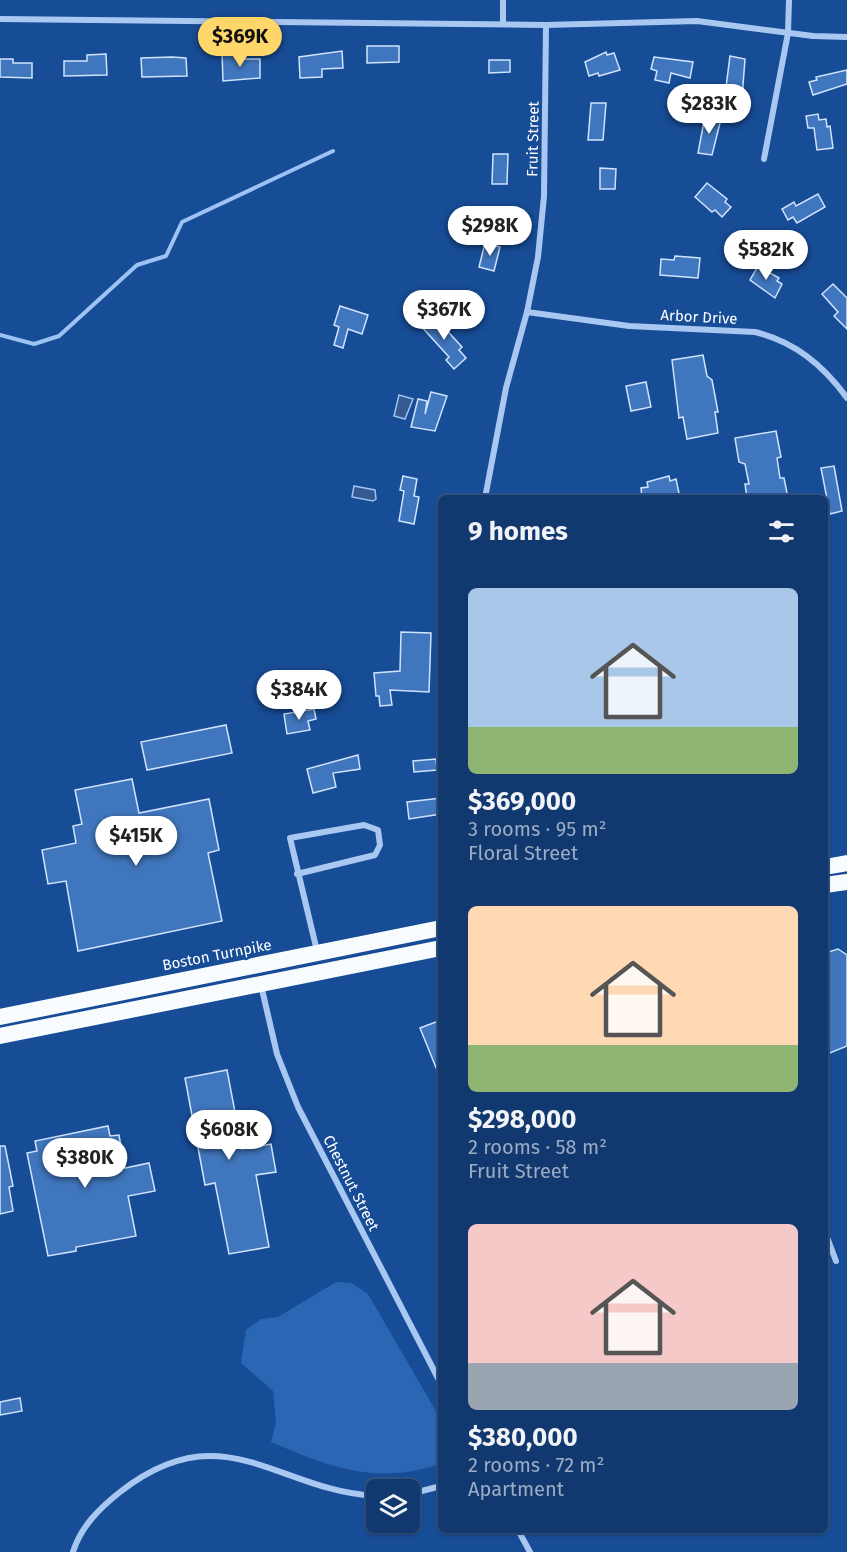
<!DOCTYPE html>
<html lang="en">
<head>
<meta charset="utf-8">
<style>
	body { margin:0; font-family:"Fira Sans",sans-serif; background:#1a4075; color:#f1f3f6; height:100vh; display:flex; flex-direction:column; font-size:22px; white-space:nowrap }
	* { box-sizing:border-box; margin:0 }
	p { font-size:20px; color:#9cacc3 }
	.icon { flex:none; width:33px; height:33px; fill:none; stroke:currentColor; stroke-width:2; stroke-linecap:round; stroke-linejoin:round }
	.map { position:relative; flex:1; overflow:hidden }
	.panel { position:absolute; left:438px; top:495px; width:390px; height:1038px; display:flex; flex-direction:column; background:#113970; border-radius:9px; box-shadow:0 2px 4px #0004,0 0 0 2px #305383 }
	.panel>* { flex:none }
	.controls { position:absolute; left:366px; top:1479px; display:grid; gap:12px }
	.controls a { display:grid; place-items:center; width:54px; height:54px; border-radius:9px; background:#113970; box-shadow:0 2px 4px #0004,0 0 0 2px #305383; font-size:30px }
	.price { position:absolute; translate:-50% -51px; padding:0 14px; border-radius:21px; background:#fff; color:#222; font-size:20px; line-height:39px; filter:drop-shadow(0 2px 3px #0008) }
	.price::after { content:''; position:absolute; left:50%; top:36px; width:18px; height:14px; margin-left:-9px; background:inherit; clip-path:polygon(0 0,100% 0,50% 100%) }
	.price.selected { background:#ffd669; color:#111 }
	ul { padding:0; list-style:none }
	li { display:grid; align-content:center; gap:12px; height:318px; padding:0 30px }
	li span { display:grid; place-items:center; height:186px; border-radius:9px; color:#555 }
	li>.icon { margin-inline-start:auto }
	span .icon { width:108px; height:108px; fill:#fffc; stroke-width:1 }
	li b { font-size:26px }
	h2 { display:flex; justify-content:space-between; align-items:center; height:72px; padding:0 30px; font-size:26px }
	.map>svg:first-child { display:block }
</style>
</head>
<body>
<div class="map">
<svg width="847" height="1552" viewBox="0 0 847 1552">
	<rect width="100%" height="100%" fill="#174c96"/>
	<path fill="#2b66b4" d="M336,1282L351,1283L368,1294L441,1420V1464C374,1485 333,1468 271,1442L276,1423L273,1391L241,1363L246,1330L261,1319L278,1317Z"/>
	<g fill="#345a90" stroke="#9cc3f3" stroke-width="1.5">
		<path d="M399,395L413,399L405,419L394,416Z"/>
		<path d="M354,486L375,490L376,499L373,501L352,497Z"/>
	</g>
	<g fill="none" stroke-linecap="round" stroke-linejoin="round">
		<path stroke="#9cc3f3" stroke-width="4" d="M0,335L34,344L59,336L137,265L166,256L182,222L333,151"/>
	</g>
	<g fill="#4076bd" stroke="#d0e3fc" stroke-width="1.5">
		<path d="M367,46H399V62L367,63Z"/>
		<path d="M342,51L343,68L322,69V77L300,78L299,57Z"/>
		<path d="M606,52L607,55L614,53L620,70L599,76L598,73L589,76L585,62Z"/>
		<path d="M222,53H237V59H260V78L223,81Z"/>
		<path d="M106,54L107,75L64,76V61H87V55Z"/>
		<path d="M730,56L745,59L742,98L725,95Z"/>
		<path d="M172,57L186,58L187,76L142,77L141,58Z"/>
		<path d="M654,57L693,62L690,78L671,73L669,83L655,80L657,71L651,69Z"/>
		<path d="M0,59H13V63H32V78L0,77Z"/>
		<path d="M489,60H510V72L489,73Z"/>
		<path d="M847,70V84L813,95L809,82L817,80L816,77Z"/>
		<path d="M591,103H606L603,140H588Z"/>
		<path d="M818,114L819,120L826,119L827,127L830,126L833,148L817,150L814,128H808L806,116Z"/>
		<path d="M705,116L721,119L712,155L698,153Z"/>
		<path d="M493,154H508L507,184H492Z"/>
		<path d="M600,168L616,169L615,189H600Z"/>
		<path d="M707,183L727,199L725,202L731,207L722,217L715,210L712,212L695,197Z"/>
		<path d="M818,194L825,207L797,223L793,217L788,220L782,209L794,202L796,206Z"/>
		<path d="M485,243L500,247L494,271L479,267Z"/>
		<path d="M675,256L700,258L698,278L660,275L661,259L674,260Z"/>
		<path d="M758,266L779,278L777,281L782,284L775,298L750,280Z"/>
		<path d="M833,284L847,298V329L834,316L838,312L822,294Z"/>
		<path d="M340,306L368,315L362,334L348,329L343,348L334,345L339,327L334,325Z"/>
		<path d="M432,314L462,347L459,350L466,358L454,369L446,360L449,357L420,325Z"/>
		<path d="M703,355L707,376L712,380L718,412H715L718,433L687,439L683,417L679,418L672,360Z"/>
		<path d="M646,382L651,407L631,411L626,386Z"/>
		<path d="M431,392L447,396L435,431L411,427L418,399L427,401L425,414Z"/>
		<path d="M776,431L781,457L777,458L780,478H784L788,498H747L745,484H749L745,464L739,462L735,438Z"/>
		<path d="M834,466L842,511L830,514L821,468Z"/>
		<path d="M403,476L417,479L414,496L419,497L414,524L399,521L404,491L400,490Z"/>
		<path d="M669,476L670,481L676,479L680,498H642L641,488L648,487L647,482Z"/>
		<path d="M401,632L431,633L429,692L390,690L392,705L380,706L379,696H376L374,673L400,671Z"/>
		<path d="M314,709L316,719L308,721L310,730L287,734L284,714Z"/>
		<path d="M226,725L232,753L147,770L141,742Z"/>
		<path d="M358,755L360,769L333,773L336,787L313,793L307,769Z"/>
		<path d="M436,759L437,770L414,772L413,761Z"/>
		<path d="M132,779L139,813L209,799L219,850L208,853L222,921L78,951L66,881L48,884L42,850L76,843L73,826L82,824L75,790Z"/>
		<path d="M441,798V814L409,819L407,802Z"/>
		<path d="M838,949L847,955V1046L825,1055V953Z"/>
		<path d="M441,1020V1080L420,1028Z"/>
		<path d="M227,1070L242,1149L271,1144L276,1172L256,1175L269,1247L229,1254L215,1183L205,1185L185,1078Z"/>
		<path d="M108,1126L110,1136L119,1135L125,1168L149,1163L155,1191L128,1196L136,1236L76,1247V1251L48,1256L27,1153L37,1151L35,1141Z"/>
		<path d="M0,1146H5L13,1186L9,1187L13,1211L0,1214Z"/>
		<path d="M20,1398L22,1411L0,1415V1402Z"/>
	</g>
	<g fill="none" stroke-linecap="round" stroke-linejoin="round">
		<g stroke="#a9c8f1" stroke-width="6">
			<path d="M0,19L546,25L697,21L813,36L847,37"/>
			<path d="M503,24V0"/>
			<path d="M764,159L788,33L789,0"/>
			<path d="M527,312L629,326L755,332C795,342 823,365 847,398"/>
			<path d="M485,498L506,388L527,312L538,257L544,196L546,25"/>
			<path d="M297,874L375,855L380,845L378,830L364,825L290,838L317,951"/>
			<path d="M261,985L277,1054L298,1107L441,1384"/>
			<path d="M825,1232L836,1261"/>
			<path d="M410,1494L441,1486"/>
			<path d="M518,1530L530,1552"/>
			<path d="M73,1552C81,1526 100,1508 120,1492C223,1411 277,1491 376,1496"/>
		</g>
		<g stroke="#f9fcff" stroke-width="16">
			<path d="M825,867L847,863"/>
			<path d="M825,885L847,882"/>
			<path d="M0,1017L441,928"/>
			<path d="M0,1036L441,948"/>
		</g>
	</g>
	<g text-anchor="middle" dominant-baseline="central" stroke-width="5" stroke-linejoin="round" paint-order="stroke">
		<g font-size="15" fill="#fff" stroke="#174c96">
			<text transform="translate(533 139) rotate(-89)">Fruit Street</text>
			<text transform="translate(699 317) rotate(3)">Arbor Drive</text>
			<text transform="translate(217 955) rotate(-11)">Boston Turnpike</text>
			<text transform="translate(351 1183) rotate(63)">Chestnut Street</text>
		</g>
	</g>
</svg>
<div class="controls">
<a><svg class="icon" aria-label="layers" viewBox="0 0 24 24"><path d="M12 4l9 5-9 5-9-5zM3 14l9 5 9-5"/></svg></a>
</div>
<b class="price selected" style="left:240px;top:68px">$369K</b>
<b class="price" style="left:709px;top:135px">$283K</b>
<b class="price" style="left:490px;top:257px">$298K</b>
<b class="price" style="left:766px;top:281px">$582K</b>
<b class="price" style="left:444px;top:341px">$367K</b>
<b class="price" style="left:299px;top:721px">$384K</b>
<b class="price" style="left:136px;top:867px">$415K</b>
<b class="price" style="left:229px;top:1161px">$608K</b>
<b class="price" style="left:85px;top:1189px">$380K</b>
<section class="panel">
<h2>9 homes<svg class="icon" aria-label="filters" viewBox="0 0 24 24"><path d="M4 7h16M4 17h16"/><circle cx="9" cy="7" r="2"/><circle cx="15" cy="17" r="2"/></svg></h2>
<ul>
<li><span style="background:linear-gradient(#a9c7e8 75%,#8fb573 0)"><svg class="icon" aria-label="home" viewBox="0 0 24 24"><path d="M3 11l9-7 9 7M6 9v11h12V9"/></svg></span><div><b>$369,000</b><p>3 rooms · 95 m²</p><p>Floral Street</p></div></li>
<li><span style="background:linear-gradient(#ffd9b3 75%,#8fb573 0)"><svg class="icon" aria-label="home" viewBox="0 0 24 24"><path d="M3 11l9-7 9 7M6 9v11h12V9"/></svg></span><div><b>$298,000</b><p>2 rooms · 58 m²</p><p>Fruit Street</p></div></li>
<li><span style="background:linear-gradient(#f6c9c9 75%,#9aa5b1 0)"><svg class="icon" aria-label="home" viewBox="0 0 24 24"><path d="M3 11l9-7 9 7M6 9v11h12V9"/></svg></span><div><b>$380,000</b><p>2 rooms · 72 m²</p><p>Apartment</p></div></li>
</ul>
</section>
</div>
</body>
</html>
